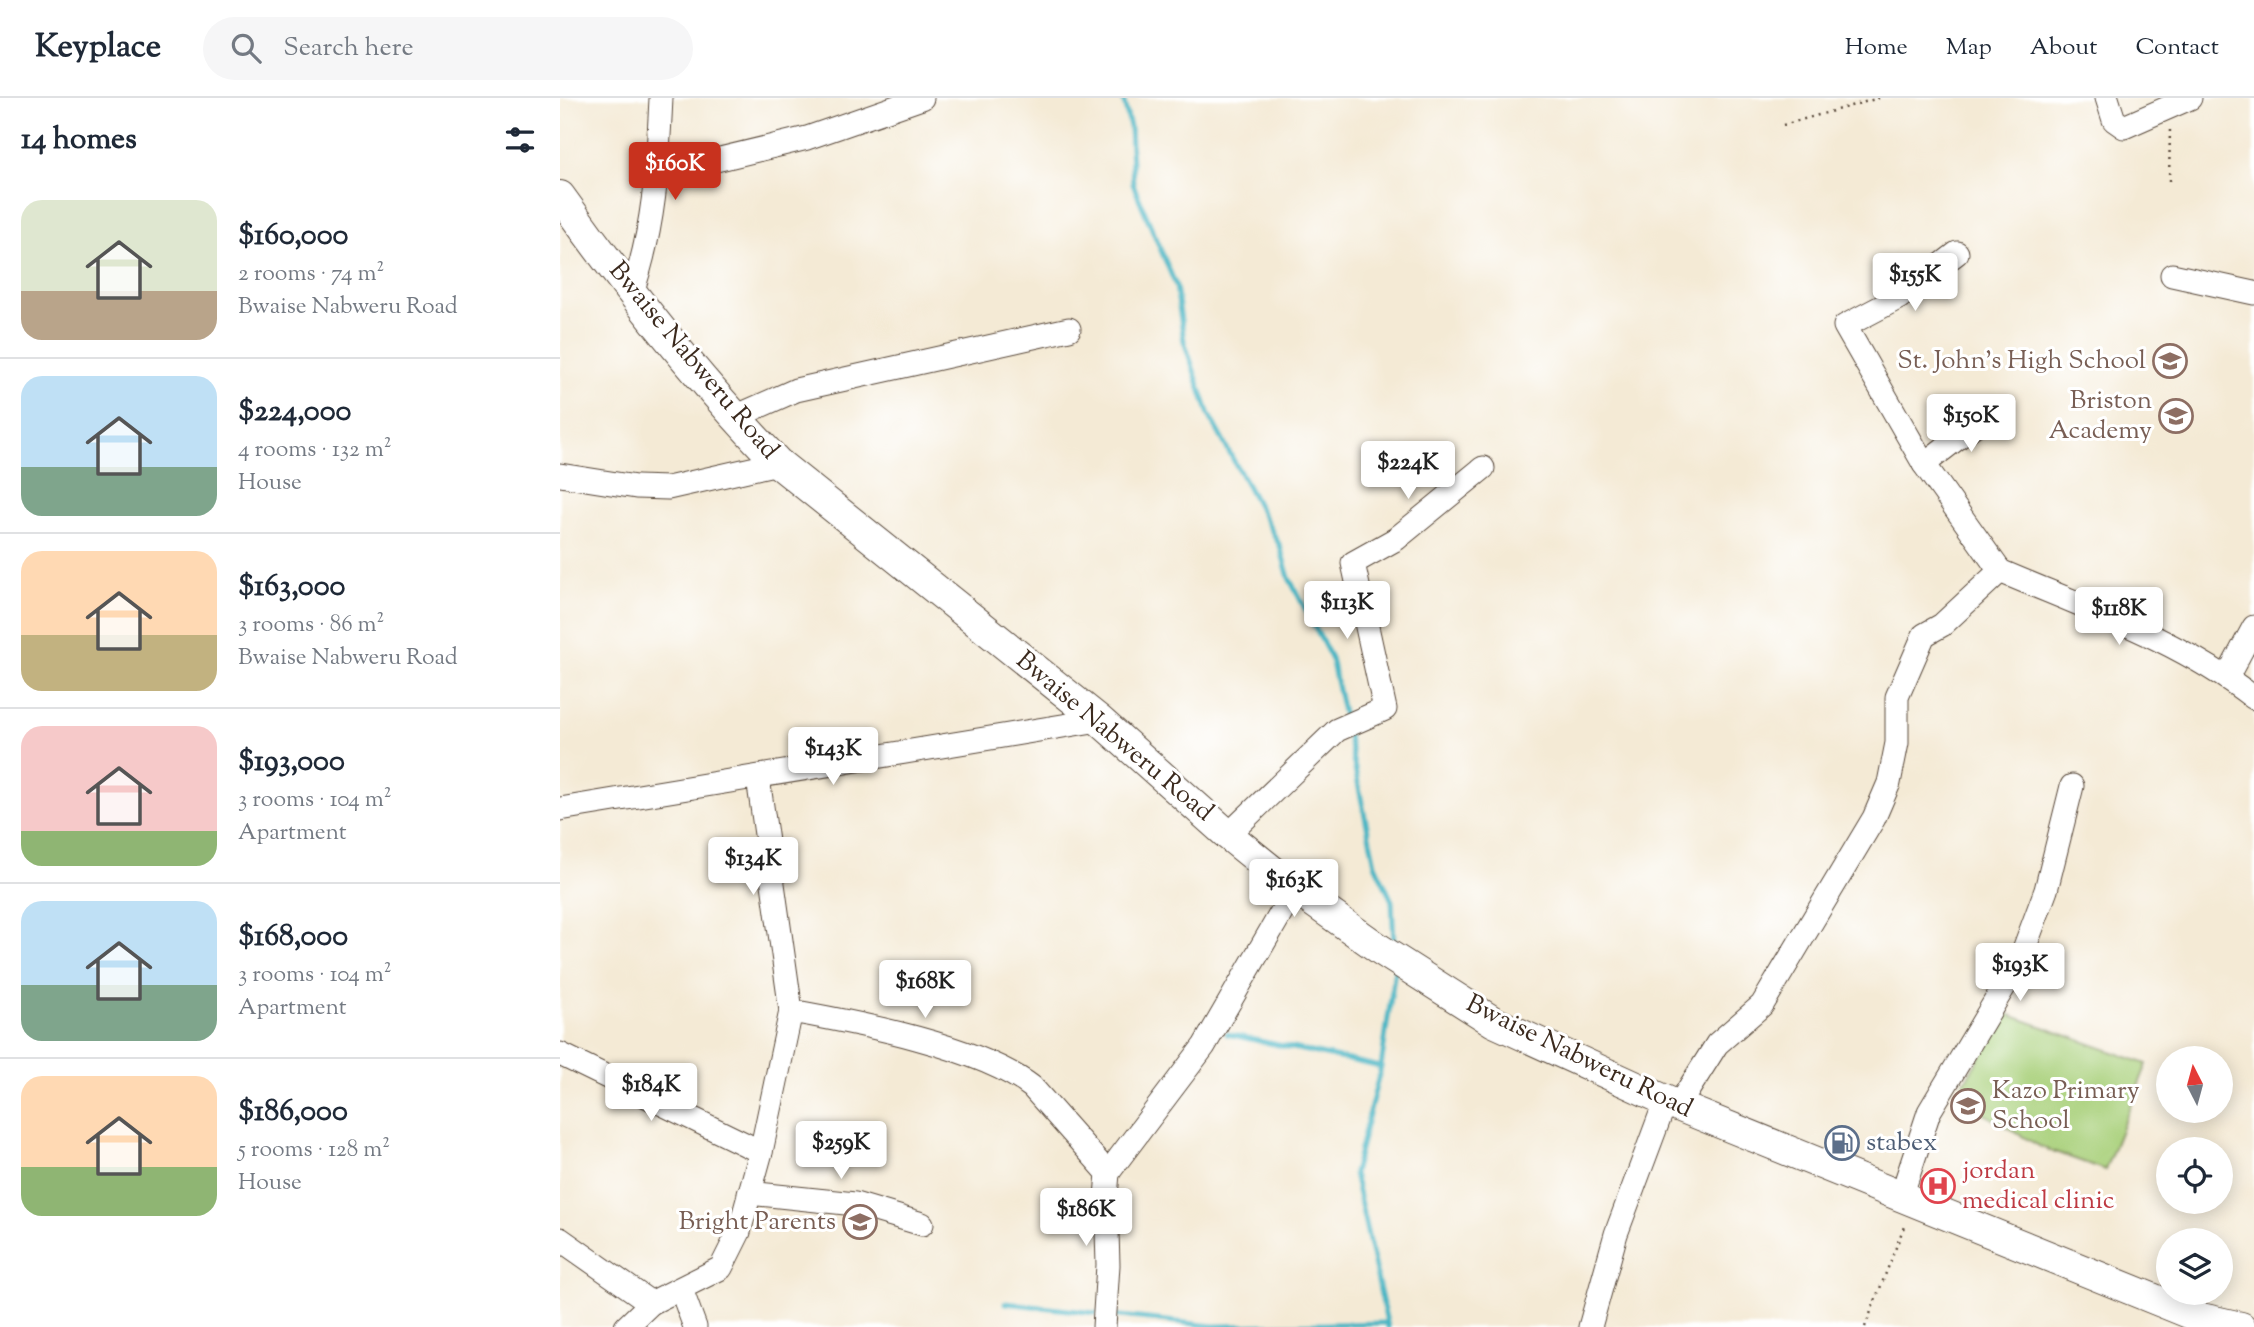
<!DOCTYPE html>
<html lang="en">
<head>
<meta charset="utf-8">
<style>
	body { margin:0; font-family:"Sorts Mill Goudy",serif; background:#f6f6f7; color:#1f2937; height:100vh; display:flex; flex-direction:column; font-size:26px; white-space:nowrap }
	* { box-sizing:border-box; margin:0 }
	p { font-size:23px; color:#747a83 }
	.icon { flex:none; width:38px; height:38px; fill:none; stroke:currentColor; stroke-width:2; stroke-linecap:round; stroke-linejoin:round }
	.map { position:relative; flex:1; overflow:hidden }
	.sheet { display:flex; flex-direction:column; background:#fff; width:560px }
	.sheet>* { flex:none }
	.needle { width:46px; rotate:354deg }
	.fabs { position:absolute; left:1596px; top:948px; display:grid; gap:14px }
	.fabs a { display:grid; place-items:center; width:77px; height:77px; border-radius:50%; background:#fff; box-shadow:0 4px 18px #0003; font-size:35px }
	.price { position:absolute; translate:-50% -60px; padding:0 16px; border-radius:7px; background:#fff; color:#222; font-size:23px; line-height:46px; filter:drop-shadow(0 2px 4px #0008) }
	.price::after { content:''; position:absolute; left:50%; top:42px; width:21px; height:16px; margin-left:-10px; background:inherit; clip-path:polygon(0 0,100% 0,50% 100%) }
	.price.on { background:#c8321e; color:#fff }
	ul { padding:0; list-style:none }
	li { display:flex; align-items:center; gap:21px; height:175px; padding:0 21px }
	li+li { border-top:2px solid #e0e1e3 }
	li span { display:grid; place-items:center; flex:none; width:196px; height:140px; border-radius:21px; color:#555 }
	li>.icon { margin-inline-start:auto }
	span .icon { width:84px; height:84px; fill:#fffc; stroke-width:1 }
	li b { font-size:30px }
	h2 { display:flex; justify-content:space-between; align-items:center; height:84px; padding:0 21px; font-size:30px }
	header { display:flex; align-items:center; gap:42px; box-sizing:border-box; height:98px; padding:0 35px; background:#fff; border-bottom:2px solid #e0e1e3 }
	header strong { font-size:33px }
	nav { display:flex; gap:38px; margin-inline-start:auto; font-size:24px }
	.search { width:490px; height:63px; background:#f6f6f7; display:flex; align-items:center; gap:18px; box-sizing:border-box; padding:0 24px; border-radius:38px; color:#747a83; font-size:26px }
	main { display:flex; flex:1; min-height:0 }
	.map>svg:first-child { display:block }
</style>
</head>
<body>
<header>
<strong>Keyplace</strong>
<div class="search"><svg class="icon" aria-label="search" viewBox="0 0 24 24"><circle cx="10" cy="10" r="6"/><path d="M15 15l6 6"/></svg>Search here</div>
<nav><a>Home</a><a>Map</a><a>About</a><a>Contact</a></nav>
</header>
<main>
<section class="sheet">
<h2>14 homes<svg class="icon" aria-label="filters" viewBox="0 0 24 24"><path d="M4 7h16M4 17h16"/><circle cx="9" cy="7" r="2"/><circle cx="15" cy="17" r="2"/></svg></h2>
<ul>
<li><span style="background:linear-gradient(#dfe7d0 65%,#b9a48a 0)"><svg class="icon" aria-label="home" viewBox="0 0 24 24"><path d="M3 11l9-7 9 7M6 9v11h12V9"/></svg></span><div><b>$160,000</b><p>2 rooms · 74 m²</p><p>Bwaise Nabweru Road</p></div></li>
<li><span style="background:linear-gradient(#bfe0f5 65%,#7fa58c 0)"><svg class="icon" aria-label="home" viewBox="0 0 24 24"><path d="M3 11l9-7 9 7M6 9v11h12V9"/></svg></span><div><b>$224,000</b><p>4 rooms · 132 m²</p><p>House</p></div></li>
<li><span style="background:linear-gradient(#ffd9b3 60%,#c2b280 0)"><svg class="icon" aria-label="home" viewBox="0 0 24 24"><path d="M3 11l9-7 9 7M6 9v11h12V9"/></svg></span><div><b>$163,000</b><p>3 rooms · 86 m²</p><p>Bwaise Nabweru Road</p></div></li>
<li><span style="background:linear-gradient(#f6c9c9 75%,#8fb573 0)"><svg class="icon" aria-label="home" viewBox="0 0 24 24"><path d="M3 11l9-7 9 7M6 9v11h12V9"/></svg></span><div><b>$193,000</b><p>3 rooms · 104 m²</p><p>Apartment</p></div></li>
<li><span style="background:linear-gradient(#bfe0f5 60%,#7fa58c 0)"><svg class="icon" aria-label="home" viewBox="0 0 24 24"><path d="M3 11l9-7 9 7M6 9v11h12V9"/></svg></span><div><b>$168,000</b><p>3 rooms · 104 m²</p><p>Apartment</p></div></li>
<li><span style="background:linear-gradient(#ffd9b3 65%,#8fb573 0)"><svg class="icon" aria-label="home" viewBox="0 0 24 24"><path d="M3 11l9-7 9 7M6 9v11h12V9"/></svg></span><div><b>$186,000</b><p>5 rooms · 128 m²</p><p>House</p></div></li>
</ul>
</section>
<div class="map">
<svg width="1694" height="1229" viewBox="0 0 1694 1229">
	<rect width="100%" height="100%" fill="#fff"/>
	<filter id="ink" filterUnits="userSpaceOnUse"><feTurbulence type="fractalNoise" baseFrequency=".0143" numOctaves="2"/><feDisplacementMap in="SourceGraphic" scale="14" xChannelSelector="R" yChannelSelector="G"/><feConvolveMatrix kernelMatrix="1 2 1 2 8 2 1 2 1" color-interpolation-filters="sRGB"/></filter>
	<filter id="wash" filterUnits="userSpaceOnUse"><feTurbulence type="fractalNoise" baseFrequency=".00686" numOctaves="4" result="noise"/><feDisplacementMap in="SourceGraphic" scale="28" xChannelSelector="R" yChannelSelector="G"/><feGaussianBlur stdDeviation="1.57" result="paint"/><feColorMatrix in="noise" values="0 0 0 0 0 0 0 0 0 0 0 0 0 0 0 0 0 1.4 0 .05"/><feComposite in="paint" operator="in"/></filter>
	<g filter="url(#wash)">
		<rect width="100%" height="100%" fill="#f4ead5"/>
		<path fill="#a9d07a" stroke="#727d4c" stroke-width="2" d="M1447,916L1587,966L1545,1072L1481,1049L1395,999Z"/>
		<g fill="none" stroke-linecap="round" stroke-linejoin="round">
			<g stroke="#48b6c4" stroke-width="5">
				<path d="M563,0L570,29L573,86L616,188L624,243L649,317L720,448L729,480L771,560L785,623"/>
				<path d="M787,633L815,766L832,803L834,846"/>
				<path d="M667,936L821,969"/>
				<path d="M445,1205L535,1215"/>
				<path d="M551,1217L654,1228L827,1225"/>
				<path d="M828,1229L794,1075L821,969L835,871"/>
			</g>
		</g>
	</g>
	<g filter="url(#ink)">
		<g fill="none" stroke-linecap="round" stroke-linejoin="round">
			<g stroke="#574739" stroke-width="25">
				<g id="minor">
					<path d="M1547,0L1554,22L1564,29L1630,0"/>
					<path d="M98,76L247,40L362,0"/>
					<path d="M1397,155L1340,199L1285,228L1364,366L1440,473"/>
					<path d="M1612,177L1694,195"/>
					<path d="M71,197C94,133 98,67 101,0"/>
					<path d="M175,319L236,292L509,231"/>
					<path d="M1364,366L1434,312"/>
					<path d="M0,377L76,389L108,390L218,365"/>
					<path d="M1440,473C1524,509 1622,543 1694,600"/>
					<path d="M1667,579L1694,529"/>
					<path d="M198,680L231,913"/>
					<path d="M0,711L539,622"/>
					<path d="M668,737L777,632L825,611L793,465L836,441L923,370"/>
					<path d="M0,956L201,1054"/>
					<path d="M1118,1008L1157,946L1202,907L1314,720L1329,685L1337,645V599L1364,537L1382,527L1440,473"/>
					<path d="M189,1095L295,1106L362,1126"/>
					<path d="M1341,1099L1369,1014L1460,862L1486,792L1512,688"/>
					<path d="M0,1141L91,1205"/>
					<path d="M121,1191L135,1229"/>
					<path d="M66,1229L91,1205L161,1170L179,1134L201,1054L231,913C298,925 419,948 472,989L548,1075L644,948L735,791"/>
					<path d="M544,1229L548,1167L546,1099L548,1075"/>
					<path d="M1030,1229L1056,1136L1106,1002"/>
				</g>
			</g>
			<g stroke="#574739" stroke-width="32">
				<path id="major" d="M0,98C67,192 138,281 218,365L539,622L668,737L735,791L821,852L934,924L1118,1008L1641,1220L1681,1229"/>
			</g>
			<g stroke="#574739" stroke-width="2.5" stroke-dasharray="2 5" stroke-linecap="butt">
				<path d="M1223,27L1319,0"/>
				<path d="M1609,83L1610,30"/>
				<path d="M1305,1229L1345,1126"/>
			</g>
			<use href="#minor" stroke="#fff" stroke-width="23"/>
			<use href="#major" stroke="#fff" stroke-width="30"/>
		</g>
	</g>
	<defs>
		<g id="school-ring" transform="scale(1.75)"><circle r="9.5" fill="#fff" stroke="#8d6e63" stroke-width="1.5"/><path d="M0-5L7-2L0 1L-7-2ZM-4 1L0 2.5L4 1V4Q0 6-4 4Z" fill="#8d6e63"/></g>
		<g id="fuel-ring" transform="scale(1.75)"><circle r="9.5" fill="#fff" stroke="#5c6f8a" stroke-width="1.5"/><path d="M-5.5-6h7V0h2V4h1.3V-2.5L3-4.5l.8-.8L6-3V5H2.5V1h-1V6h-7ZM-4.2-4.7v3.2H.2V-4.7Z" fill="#5c6f8a"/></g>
		<g id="hospital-ring" transform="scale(1.75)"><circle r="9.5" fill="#fff" stroke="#e0444e" stroke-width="1.5"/><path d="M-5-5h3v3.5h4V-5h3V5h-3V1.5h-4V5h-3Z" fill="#e0444e"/></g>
	</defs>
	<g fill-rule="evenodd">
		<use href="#school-ring" x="1610" y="263"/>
		<use href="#school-ring" x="1616" y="318"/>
		<use href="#school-ring" x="1408" y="1008"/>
		<use href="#fuel-ring" x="1282" y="1045"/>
		<use href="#hospital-ring" x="1378" y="1088"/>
		<use href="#school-ring" x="300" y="1124"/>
	</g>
	<g text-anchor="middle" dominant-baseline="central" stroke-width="6" stroke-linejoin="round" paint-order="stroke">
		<g font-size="26" fill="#3b2a1e" stroke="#fff">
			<text transform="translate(133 263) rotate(50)">Bwaise Nabweru Road</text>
			<text transform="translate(554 639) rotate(40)">Bwaise Nabweru Road</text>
			<text transform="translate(1019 959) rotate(26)">Bwaise Nabweru Road</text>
		</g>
		<g font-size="26" fill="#785e54" stroke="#fff" text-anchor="end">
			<text x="1586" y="263">St. John's High School</text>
			<text x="1592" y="303">Briston<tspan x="1592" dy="30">Academy</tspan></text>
			<text x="1432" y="993" text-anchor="start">Kazo Primary<tspan x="1432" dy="30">School</tspan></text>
			<text x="276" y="1124">Bright Parents</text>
		</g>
		<g font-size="26" fill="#4e5e75" stroke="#fff" text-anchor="start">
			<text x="1306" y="1045">stabex</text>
		</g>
		<g font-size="26" fill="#be3a42" stroke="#fff" text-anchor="start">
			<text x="1402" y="1073">jordan<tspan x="1402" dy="30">medical clinic</tspan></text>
		</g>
	</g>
</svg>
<div class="fabs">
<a><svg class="needle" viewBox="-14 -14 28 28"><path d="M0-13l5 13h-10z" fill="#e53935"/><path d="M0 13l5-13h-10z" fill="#747a83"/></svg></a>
<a><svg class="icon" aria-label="locate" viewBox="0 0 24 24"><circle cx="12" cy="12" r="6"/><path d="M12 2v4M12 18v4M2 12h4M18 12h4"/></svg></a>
<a><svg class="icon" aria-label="layers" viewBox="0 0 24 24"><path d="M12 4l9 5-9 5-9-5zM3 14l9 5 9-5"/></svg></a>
</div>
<b class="price on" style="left:115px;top:104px">$160K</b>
<b class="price" style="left:1355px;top:215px">$155K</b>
<b class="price" style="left:1411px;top:356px">$150K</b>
<b class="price" style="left:848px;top:403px">$224K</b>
<b class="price" style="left:787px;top:543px">$113K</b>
<b class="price" style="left:1559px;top:549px">$118K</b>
<b class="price" style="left:273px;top:689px">$143K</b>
<b class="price" style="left:193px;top:799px">$134K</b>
<b class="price" style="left:734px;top:821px">$163K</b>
<b class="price" style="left:1460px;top:905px">$193K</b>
<b class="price" style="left:365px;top:922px">$168K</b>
<b class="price" style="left:91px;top:1025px">$184K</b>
<b class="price" style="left:281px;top:1083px">$259K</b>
<b class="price" style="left:526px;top:1150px">$186K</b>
</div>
</main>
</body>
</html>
